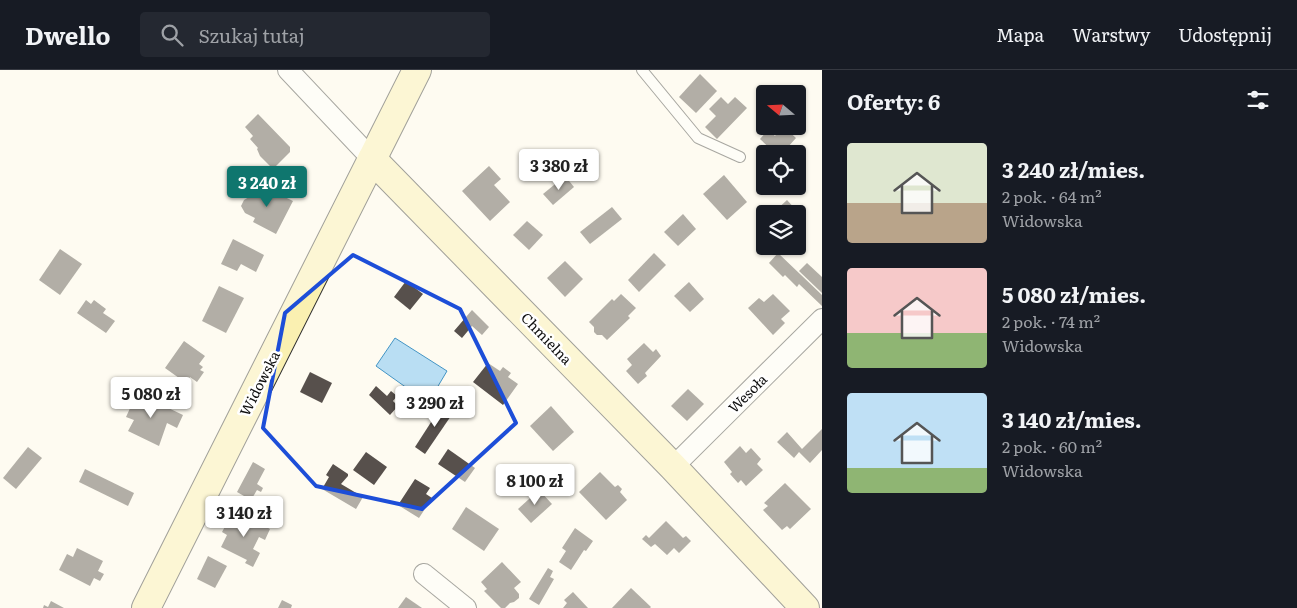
<!DOCTYPE html>
<html lang="pl">
<head>
<meta charset="utf-8">
<style>
	body { margin:0; font-family:Literata,serif; background:#242831; color:#f1f3f6; height:100vh; display:flex; flex-direction:column; font-size:19px; white-space:nowrap }
	* { box-sizing:border-box; margin:0 }
	p { font-size:16px; color:#9ea1a6 }
	.icon { flex:none; width:28px; height:28px; fill:none; stroke:currentColor; stroke-width:2; stroke-linecap:round; stroke-linejoin:round }
	.map { position:relative; flex:1; overflow:hidden }
	.sheet { display:flex; flex-direction:column; background:#171b24; width:475px }
	.sheet>* { flex:none }
	.needle { width:32px; rotate:289deg }
	.controls { position:absolute; left:756px; top:15px; display:grid; gap:10px }
	.controls a { display:grid; place-items:center; width:50px; height:50px; border-radius:5px; background:#171b24; box-shadow:0 1px 4px #0004; font-size:25px }
	.price { position:absolute; translate:-50% -42px; padding:0 11px; border-radius:5px; background:#fff; color:#222; font-size:16px; line-height:32px; filter:drop-shadow(0 1px 2px #0008) }
	.price::after { content:''; position:absolute; left:50%; top:30px; width:15px; height:11px; margin-left:-8px; background:inherit; clip-path:polygon(0 0,100% 0,50% 100%) }
	.price.selected { background:#0f766e; color:#fff }
	ul { padding:0; list-style:none }
	li { display:flex; align-items:center; gap:15px; height:125px; padding:0 25px }
	li span { display:grid; place-items:center; flex:none; width:140px; height:100px; border-radius:5px; color:#555 }
	li>.icon { margin-inline-start:auto }
	span .icon { width:60px; height:60px; fill:#fffc; stroke-width:1 }
	li b { font-size:21px }
	h2 { display:flex; justify-content:space-between; align-items:center; height:60px; padding:0 25px; font-size:21px }
	header { display:flex; align-items:center; gap:30px; box-sizing:border-box; height:70px; padding:0 25px; background:#171b24; border-bottom:1px solid #363941 }
	header strong { font-size:24px }
	nav { display:flex; gap:28px; margin-inline-start:auto; font-size:18px }
	.search { width:350px; height:45px; background:#242831; display:flex; align-items:center; gap:12px; box-sizing:border-box; padding:0 18px; border-radius:5px; color:#9ea1a6; font-size:19px }
	main { display:flex; flex:1; min-height:0 }
	.map>svg:first-child { display:block }
</style>
</head>
<body>
<header>
<strong>Dwello</strong>
<div class="search"><svg class="icon" aria-label="search" viewBox="0 0 24 24"><circle cx="10" cy="10" r="6"/><path d="M15 15l6 6"/></svg>Szukaj tutaj</div>
<nav><a>Mapa</a><a>Warstwy</a><a>Udostępnij</a></nav>
</header>
<main>
<div class="map">
<svg width="822" height="538" viewBox="0 0 822 538">
	<rect width="100%" height="100%" fill="#fefbf1"/>
	<path fill="#b9def3" stroke="#4495c5" d="M395,268L447,301L428,333L376,296Z"/>
	<g fill="#57504c">
		<path d="M700,4L717,21L696,43L679,27Z"/>
		<path d="M721,27L728,34L735,27L747,38L717,69L705,57L716,46L709,39Z"/>
		<path d="M258,44L290,77V82L273,99L260,86L257,79L258,78L250,69L253,66L245,57Z"/>
		<path d="M783,56L796,68L787,78L793,84H776L760,69L768,60L775,66Z"/>
		<path d="M489,96L501,109L494,115L510,132L490,151L462,121Z"/>
		<path d="M724,105L747,132L727,150L703,124Z"/>
		<path d="M565,106L574,117L553,135L543,124Z"/>
		<path d="M258,114L293,131L276,164L253,152L255,148L245,143L241,136L244,130L249,127L250,128Z"/>
		<path d="M787,130L797,141L794,144H772Z"/>
		<path d="M612,137L622,149L590,174L580,162Z"/>
		<path d="M683,144L696,159L678,176L664,162Z"/>
		<path d="M527,151L543,165L529,180L513,165Z"/>
		<path d="M233,169L264,185L256,202L241,194L237,201L221,194Z"/>
		<path d="M60,179L82,194L60,225L39,210Z"/>
		<path d="M654,183L666,195L639,222L628,210Z"/>
		<path d="M778,183L822,225V236L799,214L797,217L785,205L783,207L769,193Z"/>
		<path d="M565,191L583,209L565,227L547,208Z"/>
		<path d="M807,193L822,207V223L799,201Z"/>
		<path d="M406,211L423,224L410,240L394,227Z"/>
		<path d="M689,212L704,229L690,242L674,226Z"/>
		<path d="M219,216L244,228L226,263L202,251Z"/>
		<path d="M621,224L636,238L628,246L630,248L607,270L602,265H597L594,262V257L589,252L612,229L614,231Z"/>
		<path d="M773,224L790,241L781,249L785,253L773,265L748,238L759,228L764,232Z"/>
		<path d="M86,230L91,234L94,230L106,239L103,243L115,251L106,263L77,243Z"/>
		<path d="M472,240L489,257L482,265L472,256L462,268L454,261Z"/>
		<path d="M184,271L205,286L199,294L203,297L200,300L204,302L197,312L190,307L186,313L165,298Z"/>
		<path d="M644,273L653,282L656,279L661,286L645,303L647,306L638,314L626,301L632,295L627,289Z"/>
		<path d="M488,293L500,301L503,297L511,303L508,307L518,314L503,335L473,312Z"/>
		<path d="M310,302L332,313L322,333L300,322Z"/>
		<path d="M376,316L387,326L391,321L397,326L393,331L398,336L390,345L369,325Z"/>
		<path d="M688,319L704,334L687,351L671,336Z"/>
		<path d="M137,323L183,345L177,358L167,353L159,376L128,361L134,350L126,347Z"/>
		<path d="M444,332L455,340L425,384L415,377Z"/>
		<path d="M551,336L574,362L553,381L530,356Z"/>
		<path d="M822,359V380L810,393L799,382L794,388L777,372L787,362L802,379Z"/>
		<path d="M740,376L746,383L751,378L761,389L757,394L763,400L746,416L741,410L738,413L730,404L732,402L724,392Z"/>
		<path d="M28,377L42,388L16,419L3,408Z"/>
		<path d="M448,379L475,398L465,412L438,394Z"/>
		<path d="M366,382L387,397L374,415L353,400Z"/>
		<path d="M253,392L265,399L257,414L263,418L261,422L257,420L251,430L237,422Z"/>
		<path d="M333,394L348,404V406L341,414L363,427L356,439L322,419L329,407L326,405Z"/>
		<path d="M85,399L134,423L128,436L79,412Z"/>
		<path d="M600,402L615,417L618,415L622,419L620,422L627,430L606,450L579,422Z"/>
		<path d="M415,409L430,418L426,424L432,428L419,448L398,435Z"/>
		<path d="M785,413L811,439L790,459L787,456L782,460L763,440L768,436L764,433Z"/>
		<path d="M539,420L552,434L531,453L518,439Z"/>
		<path d="M466,437L499,459L484,481L452,459Z"/>
		<path d="M239,442L270,459L265,470L259,467L253,479L260,483L253,497L245,493L247,490L221,477L227,465L222,462L228,451L234,453Z"/>
		<path d="M666,451L683,468L686,466L691,471L679,483L674,478L667,485L655,474L651,477L642,469L646,465L649,468Z"/>
		<path d="M575,458L593,471L586,481L584,480L571,500L559,492L566,481L562,478Z"/>
		<path d="M77,478L103,491L98,501L104,504L100,511L94,508L90,516L59,500L67,484L73,487Z"/>
		<path d="M208,486L227,496L215,518L197,509Z"/>
		<path d="M502,492L521,512L514,518L519,524V528L514,532L510,533L505,538H501L484,521L487,519L481,512Z"/>
		<path d="M548,498L553,501L550,507L554,509L539,535L529,529Z"/>
		<path d="M631,518L651,537L650,538H612Z"/>
		<path d="M573,522L588,538H563L567,533L564,530Z"/>
		<path d="M406,527L422,538H398Z"/>
		<path d="M282,530L292,535L291,538H278Z"/>
		<path d="M51,531L64,538H43L44,535L48,537Z"/>
	</g>
	<g fill="none" stroke-linecap="round" stroke-linejoin="round">
		<g stroke="#424242" stroke-width="12">
			<path id="lane" d="M642,0L698,68L740,87"/>
		</g>
		<g stroke="#424242" stroke-width="22">
			<g id="street">
				<path d="M288,0L372,89"/>
				<path d="M673,397L822,249"/>
				<path d="M424,504L466,538"/>
			</g>
		</g>
		<g stroke="#313131" stroke-width="30">
			<g id="secondary">
				<path d="M372,89L673,397L805,538"/>
				<path d="M146,538L417,0"/>
			</g>
		</g>
		<use href="#lane" stroke="#fff" stroke-width="10"/>
		<use href="#street" stroke="#fff" stroke-width="20"/>
		<use href="#secondary" stroke="#faf0b1" stroke-width="28"/>
	</g>
	<path d="M0 0H822V538H0ZM353,185L460,239L516,353L422,439L316,416L263,358L285,243Z" fill="#fefbf1" fill-opacity=".55" fill-rule="evenodd"/>
	<path fill="none" stroke="#1d4ed8" stroke-width="4" stroke-linejoin="round" d="M353,185L460,239L516,353L422,439L316,416L263,358L285,243Z"/>
	<g text-anchor="middle" dominant-baseline="central" stroke-width="5" stroke-linejoin="round" paint-order="stroke">
		<g font-size="14" fill="#0f0f0f" stroke="#fff">
			<text transform="translate(547 268) rotate(46)">Chmielna</text>
			<text transform="translate(259 313) rotate(-63)">Widowska</text>
			<text transform="translate(747 323) rotate(-45)">Wesoła</text>
		</g>
	</g>
</svg>
<div class="controls">
<a><svg class="needle" viewBox="-14 -14 28 28"><path d="M0-13l5 13h-10z" fill="#e53935"/><path d="M0 13l5-13h-10z" fill="#9ea1a6"/></svg></a>
<a><svg class="icon" aria-label="locate" viewBox="0 0 24 24"><circle cx="12" cy="12" r="6"/><path d="M12 2v4M12 18v4M2 12h4M18 12h4"/></svg></a>
<a><svg class="icon" aria-label="layers" viewBox="0 0 24 24"><path d="M12 4l9 5-9 5-9-5zM3 14l9 5 9-5"/></svg></a>
</div>
<b class="price" style="left:559px;top:121px">3 380 zł</b>
<b class="price selected" style="left:267px;top:138px">3 240 zł</b>
<b class="price" style="left:151px;top:349px">5 080 zł</b>
<b class="price" style="left:435px;top:358px">3 290 zł</b>
<b class="price" style="left:535px;top:436px">8 100 zł</b>
<b class="price" style="left:244px;top:468px">3 140 zł</b>
</div>
<section class="sheet">
<h2>Oferty: 6<svg class="icon" aria-label="filters" viewBox="0 0 24 24"><path d="M4 7h16M4 17h16"/><circle cx="9" cy="7" r="2"/><circle cx="15" cy="17" r="2"/></svg></h2>
<ul>
<li><span style="background:linear-gradient(#dfe7d0 60%,#b9a48a 0)"><svg class="icon" aria-label="home" viewBox="0 0 24 24"><path d="M3 11l9-7 9 7M6 9v11h12V9"/></svg></span><div><b>3 240 zł/mies.</b><p>2 pok. · 64 m²</p><p>Widowska</p></div></li>
<li><span style="background:linear-gradient(#f6c9c9 65%,#8fb573 0)"><svg class="icon" aria-label="home" viewBox="0 0 24 24"><path d="M3 11l9-7 9 7M6 9v11h12V9"/></svg></span><div><b>5 080 zł/mies.</b><p>2 pok. · 74 m²</p><p>Widowska</p></div></li>
<li><span style="background:linear-gradient(#bfe0f5 75%,#8fb573 0)"><svg class="icon" aria-label="home" viewBox="0 0 24 24"><path d="M3 11l9-7 9 7M6 9v11h12V9"/></svg></span><div><b>3 140 zł/mies.</b><p>2 pok. · 60 m²</p><p>Widowska</p></div></li>
</ul>
</section>
</main>
</body>
</html>
